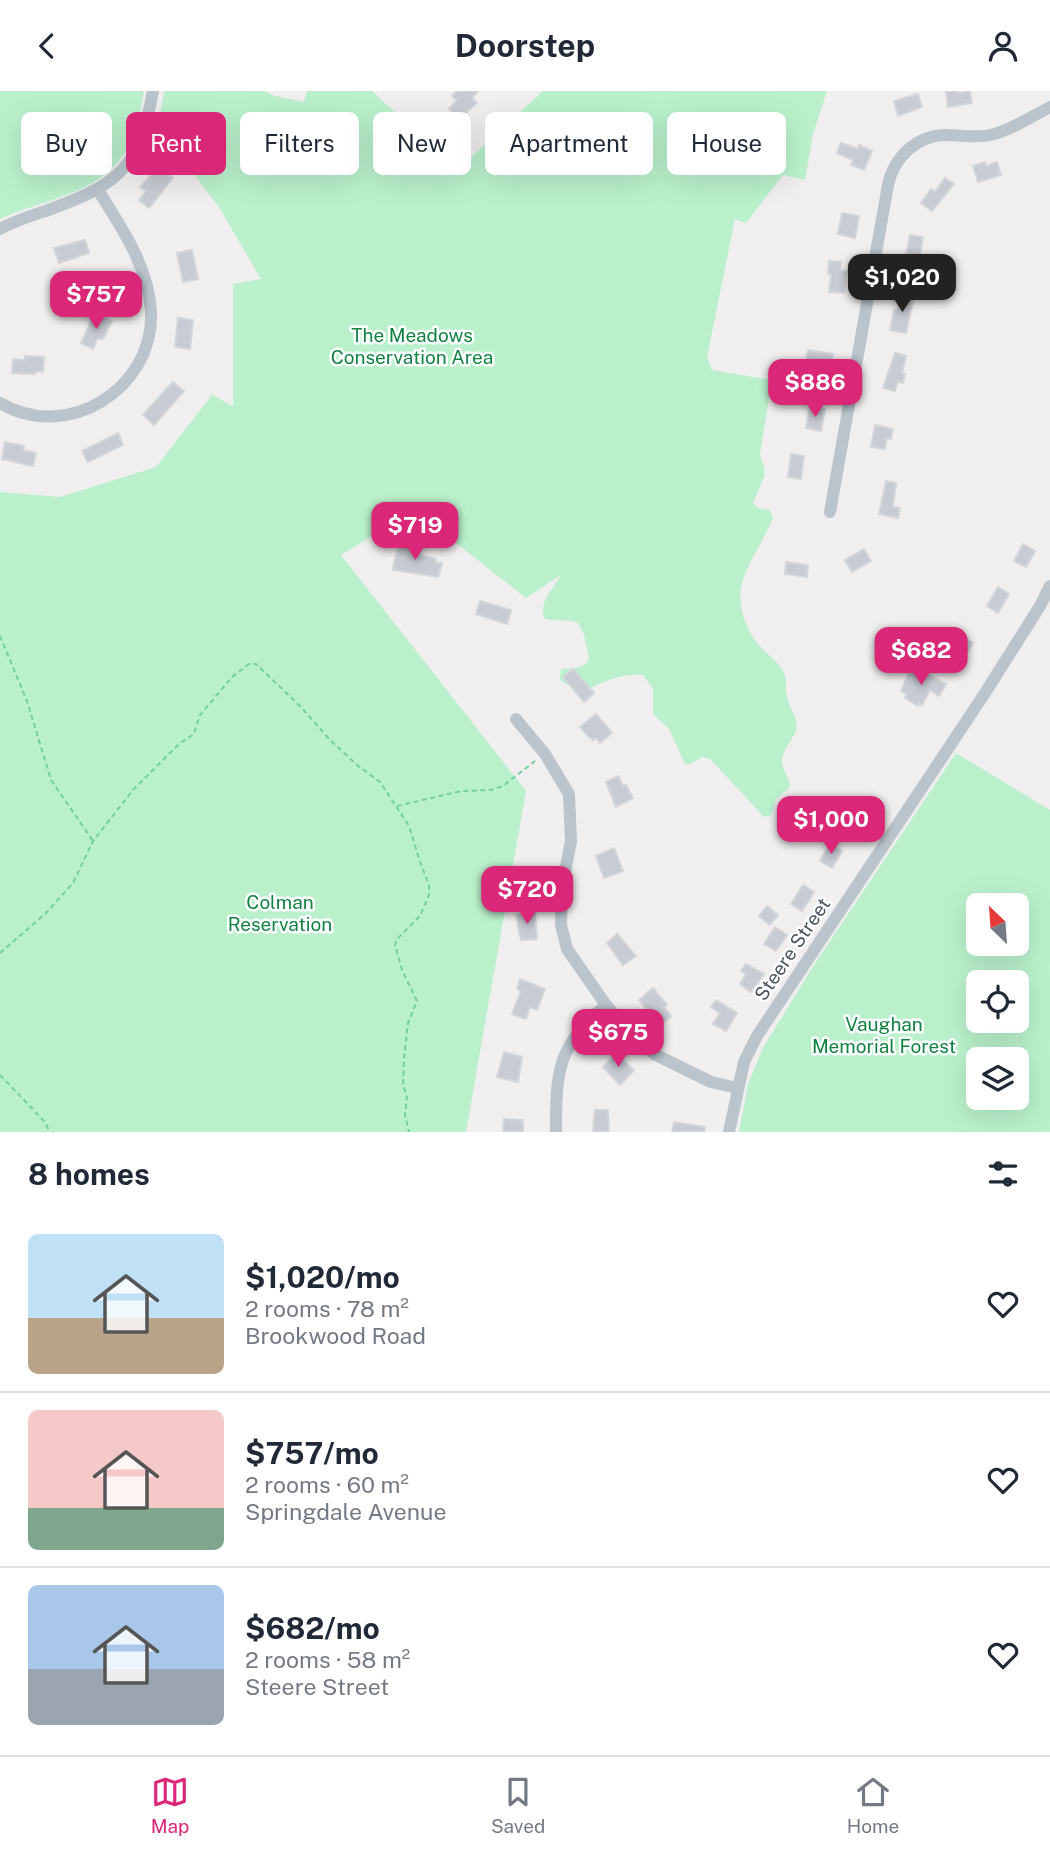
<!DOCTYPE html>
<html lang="en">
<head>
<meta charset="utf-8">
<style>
	body { margin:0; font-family:"Public Sans",sans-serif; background:#f6f6f7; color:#1f2937; height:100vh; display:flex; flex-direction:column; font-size:26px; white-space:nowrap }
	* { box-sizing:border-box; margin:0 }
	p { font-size:23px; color:#747a83 }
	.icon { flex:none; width:38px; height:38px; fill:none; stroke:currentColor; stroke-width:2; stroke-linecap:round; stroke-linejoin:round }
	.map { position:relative; height:1041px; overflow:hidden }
	.drawer { display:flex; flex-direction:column; background:#fff; flex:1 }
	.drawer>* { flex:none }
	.hud { position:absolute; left:21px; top:21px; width:1008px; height:63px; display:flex; gap:14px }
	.needle { width:46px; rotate:335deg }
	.buttons { position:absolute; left:966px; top:802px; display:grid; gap:14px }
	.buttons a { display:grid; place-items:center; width:63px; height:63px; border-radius:10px; background:#fff; box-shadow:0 7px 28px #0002; font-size:35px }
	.price { position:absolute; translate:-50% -60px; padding:0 16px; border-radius:14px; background:#db2777; color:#fff; font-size:23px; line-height:46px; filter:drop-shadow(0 2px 4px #0008) }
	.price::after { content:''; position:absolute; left:50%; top:42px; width:21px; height:16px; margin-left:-10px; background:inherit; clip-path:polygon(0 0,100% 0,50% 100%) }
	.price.selected { background:#222; color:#fff }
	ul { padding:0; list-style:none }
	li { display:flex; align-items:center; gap:21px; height:175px; padding:0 28px }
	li+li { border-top:2px solid #e0e1e3 }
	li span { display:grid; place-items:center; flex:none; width:196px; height:140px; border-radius:10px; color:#555 }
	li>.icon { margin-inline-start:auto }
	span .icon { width:84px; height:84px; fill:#fffc; stroke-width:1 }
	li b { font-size:30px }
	h2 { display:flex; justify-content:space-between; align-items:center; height:84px; padding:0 28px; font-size:30px }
	.pill { padding:0 24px; border-radius:10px; background:#fff; box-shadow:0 7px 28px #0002; font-size:24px; line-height:63px }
	.pill.selected { background:#db2777; color:#fff }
	header { display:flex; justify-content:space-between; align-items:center; height:91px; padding:0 28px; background:#fff; font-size:32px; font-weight:700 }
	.menu { display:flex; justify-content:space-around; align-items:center; height:98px; border-top:2px solid #e0e1e3; background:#fff; font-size:19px; color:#747a83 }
	.menu a { display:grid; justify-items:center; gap:4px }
	.menu .selected { color:#db2777 }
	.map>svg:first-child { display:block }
</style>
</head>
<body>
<header><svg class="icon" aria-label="back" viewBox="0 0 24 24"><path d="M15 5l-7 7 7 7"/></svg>Doorstep<svg class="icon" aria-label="person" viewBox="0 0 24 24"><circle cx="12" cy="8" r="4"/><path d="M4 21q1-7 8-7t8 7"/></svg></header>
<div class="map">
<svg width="1050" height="1041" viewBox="0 0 1050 1041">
	<rect width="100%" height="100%" fill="#f1eeef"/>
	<g fill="#baf1cc" fill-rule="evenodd">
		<path d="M0,0H144C141,16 139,33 132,48C109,103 48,106 0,128Z"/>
		<path d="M164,0H264L275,5L304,11L307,0H372L457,79L543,0H827L813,43L805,89L783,84L746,132L735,128L707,266L712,279L772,289L760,363L764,377V386L753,412L758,417L770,419L773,427C754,473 722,496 754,548C762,561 780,569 785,585C787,591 785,599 787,606C789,619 801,627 795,642C791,651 782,660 782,671C783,681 790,686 790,696L776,708L771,724L764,726L710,668L702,666L691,673H685L669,638L653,623V598L643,584C619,582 606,591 585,599L571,596L560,589L561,578C571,577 584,578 589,568L584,543L578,532C567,527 555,532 544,527C539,510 553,498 561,484L526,507L414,419L341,464L526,700L466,1041H0V401L60,406L156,376L212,304L233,315V193L261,188L220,118L158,34Z"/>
		<path d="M956,662L1050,719V1041H739L748,993L763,957L810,880ZM978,814H1017V852H978ZM978,891H1017V929H978ZM978,968H1017V1006H978Z"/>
	</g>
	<g fill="#c8ccd2" stroke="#d2d5da" stroke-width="2">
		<path d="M457,0H478L472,7L477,12L459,28L449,18L457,9L452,5Z"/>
		<path d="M946,0H958V2L970,0L972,12L948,16Z"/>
		<path d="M918,3L922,16L898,25L894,10Z"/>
		<path d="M841,52L858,58L859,54L872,60L864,79L851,74L853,69L837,62Z"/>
		<path d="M985,71L986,75L997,71L1001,84L978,91L973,75Z"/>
		<path d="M159,76L173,87L149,117L139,109L146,100L140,96Z"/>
		<path d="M945,87L954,93L932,120L921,112L931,98L935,101Z"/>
		<path d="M842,122L859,125L855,147L838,143Z"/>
		<path d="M910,144L923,146L917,182L903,180Z"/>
		<path d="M85,149L89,162L59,172L54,157Z"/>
		<path d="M192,159L198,188L183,191L177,162Z"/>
		<path d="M829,170L841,171L840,179L847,180L844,202L829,201L831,183H828Z"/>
		<path d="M901,202L914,204L906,242L890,239L894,219H898Z"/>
		<path d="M95,222L112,230L103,248H97L93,258L81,252Z"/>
		<path d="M178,227L193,229L190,258L175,256Z"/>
		<path d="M808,259L833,263L830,286L815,283L817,270L806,269Z"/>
		<path d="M895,262L906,265L902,282L905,283L903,292L898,290L895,300L883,297Z"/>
		<path d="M25,265L44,266L43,281L36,280L35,283L12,282L13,268L25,269Z"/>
		<path d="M173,291L184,300L154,334L143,324Z"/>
		<path d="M810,315L825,318L821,340L806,337Z"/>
		<path d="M875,334L893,338L891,348L887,347L885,358L871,356Z"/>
		<path d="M118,342L123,354L88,371L82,360Z"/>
		<path d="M5,351L24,355L23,359L36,362L33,375L2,368Z"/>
		<path d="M791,363L804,365L801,388L788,386Z"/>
		<path d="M886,390L896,392L893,416L900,417L898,427L879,423Z"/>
		<path d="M400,451L411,454L410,461L436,468L435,471L442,472L438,486L393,479L394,471Z"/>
		<path d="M1023,453L1035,460L1026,476L1014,470Z"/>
		<path d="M864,458L871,470L852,481L845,469Z"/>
		<path d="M786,471L808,474L807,486L785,483Z"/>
		<path d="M998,496L1009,503L998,522L987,515Z"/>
		<path d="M480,510L511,519L507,533L476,523Z"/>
		<path d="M959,542L973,552L961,571L944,559Z"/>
		<path d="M573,578L594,602L584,611L563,586Z"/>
		<path d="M910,579L919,584L921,580L946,593L939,605L930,599L922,614L919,612L918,615L905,607L907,603L901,600Z"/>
		<path d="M596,623L612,642L600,652L596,647L593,649L588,645L580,636Z"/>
		<path d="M618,685L623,695L626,694L633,707L616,716L606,691Z"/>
		<path d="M855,711L870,719L858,736L841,724L846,717L849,719Z"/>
		<path d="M830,753L842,760L832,777L820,770Z"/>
		<path d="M614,757L623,780L604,787L596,765Z"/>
		<path d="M803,794L814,801L802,820L791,813Z"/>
		<path d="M767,815L778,824L770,834L759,825Z"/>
		<path d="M535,822L537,848L521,849L516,824Z"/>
		<path d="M775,836L787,844L776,860L764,853Z"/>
		<path d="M617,843L636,865L623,874L607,852Z"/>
		<path d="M746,873L764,883L751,901L740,893L746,883L741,880Z"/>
		<path d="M520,888L545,898L537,919L530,916L526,928L512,923L521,900L517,898Z"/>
		<path d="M653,897L667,914L664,916L671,925L660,934L639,909Z"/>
		<path d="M716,909L737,922L726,940L713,933L720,922L711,916Z"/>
		<path d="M504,961L522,966L518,991L497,986Z"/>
		<path d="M616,963L634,979L620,994L603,976Z"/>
		<path d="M595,1019H608L609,1041H593Z"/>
		<path d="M504,1028L523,1029V1041H503Z"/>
		<path d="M674,1031L705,1036L704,1041H672Z"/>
	</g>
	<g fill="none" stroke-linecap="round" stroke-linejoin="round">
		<g stroke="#71d19b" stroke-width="2" stroke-dasharray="5 3.5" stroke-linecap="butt">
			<path d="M0,545L27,610L51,689L93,750"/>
			<path d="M397,715L461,700L491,699L503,695L535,670"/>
			<path d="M0,862L45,823L73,792L93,750L115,722L133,699L179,653L194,643L200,624L232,586L249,573H256L300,615L330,649L357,674L380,691L409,735L420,771L429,794V804L420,825L397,848L395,854L402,879L417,910L408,932L404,967L403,994L407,1006L405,1024L409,1041"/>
			<path d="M0,984L46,1032L49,1041"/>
		</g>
		<g stroke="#b9c4cc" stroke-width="12">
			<path d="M0,138C16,129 34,124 51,118C122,92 139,75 153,0"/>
			<path d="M0,312C67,352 154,298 151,221C149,176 121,136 98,99"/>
			<path d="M830,421L888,94C894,66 917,44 946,44C961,44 976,47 990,44C1010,40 1032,25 1050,16"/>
			<path d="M516,628L545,663L569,703L571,750L562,797L561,834L567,858L606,914L631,943L654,963L711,991L737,997"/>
			<path d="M556,1041C556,980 557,955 606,914"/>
			<path d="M729,1041L744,971L757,945L985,602L1040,515L1050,495"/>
		</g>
	</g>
	<g text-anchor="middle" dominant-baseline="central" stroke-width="5" stroke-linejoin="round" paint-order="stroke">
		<g font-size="19" fill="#128242" stroke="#fff">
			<text x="412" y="244">The Meadows<tspan x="412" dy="22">Conservation Area</tspan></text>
			<text x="280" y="811">Colman<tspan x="280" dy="22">Reservation</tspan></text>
			<text x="884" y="933">Vaughan<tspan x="884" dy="22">Memorial Forest</tspan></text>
		</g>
		<g font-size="19" fill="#46545d" stroke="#fff">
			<text transform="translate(792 858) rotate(-56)">Steere Street</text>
		</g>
	</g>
</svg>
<div class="buttons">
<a><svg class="needle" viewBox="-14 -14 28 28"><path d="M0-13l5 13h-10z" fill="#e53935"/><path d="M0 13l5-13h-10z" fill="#747a83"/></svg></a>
<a><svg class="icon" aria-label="locate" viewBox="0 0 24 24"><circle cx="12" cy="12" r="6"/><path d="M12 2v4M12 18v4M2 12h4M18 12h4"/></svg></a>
<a><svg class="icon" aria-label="layers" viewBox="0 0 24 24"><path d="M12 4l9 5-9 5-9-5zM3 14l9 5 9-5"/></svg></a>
</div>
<b class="price selected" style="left:902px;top:223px">$1,020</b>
<b class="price" style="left:96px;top:240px">$757</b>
<b class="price" style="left:815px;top:328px">$886</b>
<b class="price" style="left:415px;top:471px">$719</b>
<b class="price" style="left:921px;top:596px">$682</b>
<b class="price" style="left:831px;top:765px">$1,000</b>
<b class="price" style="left:527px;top:835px">$720</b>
<b class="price" style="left:618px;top:978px">$675</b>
<div class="hud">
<a class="pill">Buy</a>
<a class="pill selected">Rent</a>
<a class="pill">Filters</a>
<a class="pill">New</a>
<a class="pill">Apartment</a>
<a class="pill">House</a>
</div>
</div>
<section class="drawer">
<h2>8 homes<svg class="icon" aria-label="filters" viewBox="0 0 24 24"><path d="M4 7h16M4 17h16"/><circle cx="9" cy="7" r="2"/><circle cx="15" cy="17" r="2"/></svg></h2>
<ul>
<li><span style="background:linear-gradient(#bfe0f5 60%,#b9a48a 0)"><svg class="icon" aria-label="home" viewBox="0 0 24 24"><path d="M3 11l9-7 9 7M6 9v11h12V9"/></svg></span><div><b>$1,020/mo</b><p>2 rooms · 78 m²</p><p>Brookwood Road</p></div><svg class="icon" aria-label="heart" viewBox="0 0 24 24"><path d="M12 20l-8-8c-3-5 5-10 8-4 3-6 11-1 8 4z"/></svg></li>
<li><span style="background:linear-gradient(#f6c9c9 70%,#7fa58c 0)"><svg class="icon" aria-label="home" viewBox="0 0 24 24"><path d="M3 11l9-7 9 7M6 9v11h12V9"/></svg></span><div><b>$757/mo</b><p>2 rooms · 60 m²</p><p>Springdale Avenue</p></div><svg class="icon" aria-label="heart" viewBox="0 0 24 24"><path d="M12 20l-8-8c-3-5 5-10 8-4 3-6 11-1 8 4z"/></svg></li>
<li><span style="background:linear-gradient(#a9c7e8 60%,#9aa5b1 0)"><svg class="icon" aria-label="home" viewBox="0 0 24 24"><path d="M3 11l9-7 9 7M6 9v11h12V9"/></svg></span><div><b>$682/mo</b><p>2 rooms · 58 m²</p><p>Steere Street</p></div><svg class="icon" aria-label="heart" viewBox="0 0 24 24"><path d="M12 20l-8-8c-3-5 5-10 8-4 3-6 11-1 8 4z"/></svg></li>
</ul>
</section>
<nav class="menu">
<a class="selected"><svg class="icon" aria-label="map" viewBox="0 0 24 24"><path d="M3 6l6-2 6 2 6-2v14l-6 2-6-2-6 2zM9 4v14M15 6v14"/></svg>Map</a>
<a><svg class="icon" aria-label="saved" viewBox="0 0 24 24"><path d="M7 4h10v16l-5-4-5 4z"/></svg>Saved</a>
<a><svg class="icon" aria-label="home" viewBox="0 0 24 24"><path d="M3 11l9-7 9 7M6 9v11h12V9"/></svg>Home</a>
</nav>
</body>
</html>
